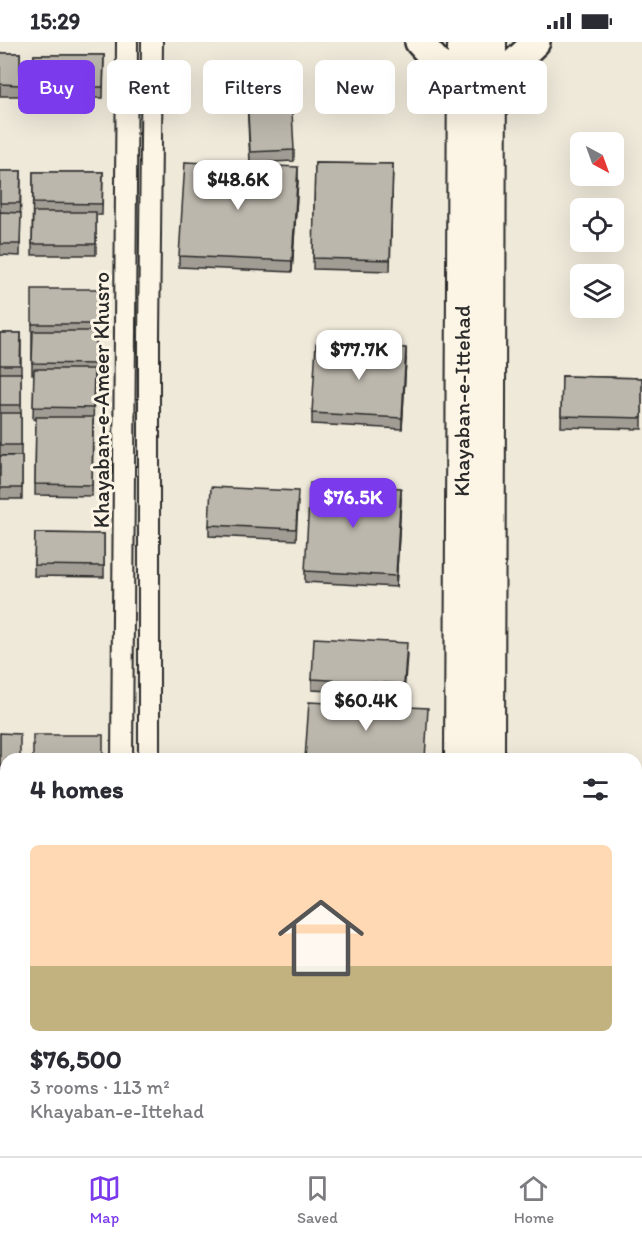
<!DOCTYPE html>
<html lang="en">
<head>
<meta charset="utf-8">
<style>
	body { margin:0; font-family:Itim,sans-serif; background:#f2f2f3; color:#2b2b33; height:100vh; display:flex; flex-direction:column; font-size:22px; white-space:nowrap }
	* { box-sizing:border-box; margin:0 }
	p { font-size:20px; color:#7c7c81 }
	.icon { flex:none; width:33px; height:33px; fill:none; stroke:currentColor; stroke-width:2; stroke-linecap:round; stroke-linejoin:round }
	.map { position:relative; flex:1; overflow:hidden }
	.side { position:absolute; left:0px; top:711px; width:642px; height:404px; display:flex; flex-direction:column; background:#fff; border-radius:18px 18px 0 0; box-shadow:0 6px 24px #0002 }
	.side>* { flex:none }
	.top-card { position:absolute; left:18px; top:18px; width:606px; height:54px; display:flex; gap:12px }
	.needle { width:39px; rotate:139deg }
	.buttons { position:absolute; left:570px; top:90px; display:grid; gap:12px }
	.buttons a { display:grid; place-items:center; width:54px; height:54px; border-radius:9px; background:#fff; box-shadow:0 6px 24px #0002; font-size:30px }
	.price { position:absolute; translate:-50% -51px; padding:0 14px; border-radius:12px; background:#fff; color:#222; font-size:20px; line-height:39px; filter:drop-shadow(0 2px 3px #0008) }
	.price::after { content:''; position:absolute; left:50%; top:36px; width:18px; height:14px; margin-left:-9px; background:inherit; clip-path:polygon(0 0,100% 0,50% 100%) }
	.price.current { background:#7c3aed; color:#fff }
	ul { padding:0; list-style:none }
	li { display:grid; align-content:center; gap:12px; height:318px; padding:0 30px }
	li span { display:grid; place-items:center; height:186px; border-radius:9px; color:#555 }
	li>.icon { margin-inline-start:auto }
	span .icon { width:108px; height:108px; fill:#fffc; stroke-width:1 }
	li b { font-size:26px }
	h2 { display:flex; justify-content:space-between; align-items:center; height:72px; padding:0 30px; font-size:26px }
	.tag { padding:0 21px; border-radius:9px; background:#fff; box-shadow:0 6px 24px #0002; font-size:21px; line-height:54px }
	.tag.current { background:#7c3aed; color:#fff }
	.status { display:flex; justify-content:space-between; align-items:center; height:42px; padding:0 30px; background:#fff; direction:ltr }
	.status svg { height:16px; fill:currentColor }
	.menu { display:flex; justify-content:space-around; align-items:center; height:84px; border-top:2px solid #e1e1e2; background:#fff; font-size:16px; color:#7c7c81 }
	.menu a { display:grid; justify-items:center; gap:3px }
	.menu .current { color:#7c3aed }
	.map>svg:first-child { display:block }
</style>
</head>
<body>
<div class="status"><b>15:29</b><svg viewBox="0 0 49 12"><path d="M0 12V9h3v3zM5 12V6h3v6zM10 12V3h3v9zM15 12V0h3v12zM26 1h20v11H26zM47 4h2v5h-2z"/></svg></div>
<div class="map">
<svg width="642" height="1114" viewBox="0 0 642 1114">
	<rect width="100%" height="100%" fill="#efe9da"/>
	<filter id="ink" filterUnits="userSpaceOnUse"><feTurbulence type="fractalNoise" baseFrequency=".0167" numOctaves="2"/><feDisplacementMap in="SourceGraphic" scale="12" xChannelSelector="R" yChannelSelector="G"/><feConvolveMatrix kernelMatrix="1 2 1 2 8 2 1 2 1" color-interpolation-filters="sRGB"/></filter>
	<g filter="url(#ink)">
		<g fill="none" stroke-linecap="round" stroke-linejoin="round">
			<g stroke="#2b2b2b" stroke-width="24">
				<g id="minor">
					<path d="M122,717L127,0"/>
					<path d="M149,717V294L152,0"/>
					<path d="M636,935H642"/>
					<path d="M120,1114V1108"/>
					<path d="M147,1114V1108"/>
				</g>
			</g>
			<g stroke="#2b2b2b" stroke-width="32">
				<g id="secondary">
					<path d="M419,0L445,29L463,56"/>
					<path d="M491,43L536,0"/>
				</g>
			</g>
			<g stroke="#2b2b2b" stroke-width="34">
				<g id="primary">
					<path id="s1" d="M460,717L463,0"/>
					<path d="M489,717L491,0"/>
					<path d="M459,1114V1108"/>
					<path d="M488,1114V1108"/>
				</g>
			</g>
			<use href="#minor" stroke="#fcf5e5" stroke-width="20"/>
			<use href="#secondary" stroke="#fcf5e5" stroke-width="27"/>
			<use href="#primary" stroke="#fcf5e5" stroke-width="30"/>
		</g>
		<g fill="#a29d94" stroke="#2b2b2b" stroke-width="1.5">
			<rect x="0" y="11" width="20" height="43"/>
			<path d="M34,13H104L103,56H34Z"/>
			<path d="M246,35L294,108V119L250,121Z"/>
			<path d="M315,121L393,122L390,229L313,227Z"/>
			<path d="M0,129H21L20,214L0,213Z"/>
			<path d="M33,130H103L102,173H96V213H32Z"/>
			<path d="M298,137L292,230L179,225V214Z"/>
			<path d="M98,247V293H96V333H94L92,454L35,453L36,377H33L34,332H32V282Z"/>
			<rect x="0" y="291" width="21" height="123"/>
			<path d="M406,317L402,387L312,382V371Z"/>
			<path d="M562,334L642,336V387L561,385Z"/>
			<rect x="0" y="414" width="22" height="43"/>
			<path d="M401,457L396,545L305,540V529Z"/>
			<path d="M298,460L296,498L209,494V483Z"/>
			<path d="M35,491L104,492V535L34,534Z"/>
			<path d="M407,612L404,653L312,648V637Z"/>
			<path d="M0,691L6,717V734H0Z"/>
			<rect x="0" y="768" width="6" height="206"/>
			<rect x="636" y="872" width="6" height="43"/>
			<rect x="636" y="974" width="6" height="87"/>
			<rect x="0" y="1010" width="6" height="79"/>
			<path d="M642,1069V1114H556V1109Z"/>
		</g>
		<g fill="#848078" stroke="#2b2b2b" stroke-width="1.5">
			<path d="M298,125V137L292,230V219Z"/>
			<path d="M406,306V317L402,387V376Z"/>
			<path d="M401,446V457L396,545V534Z"/>
		</g>
		<g fill="#bcb7ac" stroke="#2b2b2b" stroke-width="1.5">
			<path d="M0,11H20V43L0,42Z"/>
			<path d="M34,13H104L103,45H34Z"/>
			<path d="M290,32L294,108L250,110L246,35Z"/>
			<path d="M185,120L298,125L292,219L179,214Z"/>
			<path d="M315,121L393,122L390,218L313,216Z"/>
			<path d="M0,129H21L20,161H0Z"/>
			<path d="M33,130H103L102,162L33,161Z"/>
			<path d="M0,170L21,171L20,202H0Z"/>
			<path d="M33,170H96V202H32Z"/>
			<rect x="32" y="247" width="66" height="35"/>
			<path d="M33,289H96V322L32,321Z"/>
			<path d="M0,291H21L20,323H0Z"/>
			<path d="M316,302L406,306L402,376L312,371Z"/>
			<path d="M34,327H94L93,366L33,365Z"/>
			<rect x="0" y="331" width="21" height="32"/>
			<path d="M562,334L642,336V376L561,374Z"/>
			<rect x="0" y="371" width="21" height="32"/>
			<path d="M36,375H93L92,443L35,442Z"/>
			<rect x="0" y="414" width="22" height="32"/>
			<path d="M310,441L401,446L396,534L305,529Z"/>
			<path d="M211,445L298,449L296,487L209,483Z"/>
			<path d="M35,491L104,492V524L34,523Z"/>
			<path d="M314,596L407,601L404,642L312,637Z"/>
			<path d="M309,660L428,666L425,717H305Z"/>
			<path d="M0,691L20,692V717H6V723H0Z"/>
			<rect x="33" y="693" width="70" height="24"/>
			<path d="M215,714L269,717H215Z"/>
			<rect x="0" y="768" width="6" height="73"/>
			<rect x="0" y="852" width="6" height="32"/>
			<rect x="636" y="872" width="6" height="32"/>
			<rect x="0" y="892" width="6" height="32"/>
			<rect x="0" y="931" width="6" height="32"/>
			<rect x="636" y="974" width="6" height="75"/>
			<rect x="0" y="1010" width="6" height="32"/>
			<rect x="0" y="1046" width="6" height="32"/>
			<path d="M636,1069H642V1110L556,1109L636,1108Z"/>
			<path d="M0,1089H6V1108H20V1114H0Z"/>
			<rect x="27" y="1108" width="70" height="6"/>
			<path d="M214,1108H289V1114H213Z"/>
			<path d="M311,1108H377L376,1114H311Z"/>
		</g>
	</g>
	<g text-anchor="middle" dominant-baseline="central" stroke-width="6" stroke-linejoin="round" paint-order="stroke">
		<g font-size="22" fill="#2b2b2b" stroke="#fcf5e5">
			<text transform="translate(101 358) rotate(-90)">Khayaban-e-Ameer Khusro</text>
			<text stroke="none"><textPath href="#s1" startOffset="358">Khayaban-e-Ittehad</textPath></text>
		</g>
	</g>
</svg>
<div class="buttons">
<a><svg class="needle" viewBox="-14 -14 28 28"><path d="M0-13l5 13h-10z" fill="#e53935"/><path d="M0 13l5-13h-10z" fill="#7c7c81"/></svg></a>
<a><svg class="icon" aria-label="locate" viewBox="0 0 24 24"><circle cx="12" cy="12" r="6"/><path d="M12 2v4M12 18v4M2 12h4M18 12h4"/></svg></a>
<a><svg class="icon" aria-label="layers" viewBox="0 0 24 24"><path d="M12 4l9 5-9 5-9-5zM3 14l9 5 9-5"/></svg></a>
</div>
<b class="price" style="left:238px;top:169px">$48.6K</b>
<b class="price" style="left:359px;top:339px">$77.7K</b>
<b class="price current" style="left:353px;top:487px">$76.5K</b>
<b class="price" style="left:366px;top:690px">$60.4K</b>
<div class="top-card">
<a class="tag current">Buy</a>
<a class="tag">Rent</a>
<a class="tag">Filters</a>
<a class="tag">New</a>
<a class="tag">Apartment</a>
</div>
<section class="side">
<h2>4 homes<svg class="icon" aria-label="filters" viewBox="0 0 24 24"><path d="M4 7h16M4 17h16"/><circle cx="9" cy="7" r="2"/><circle cx="15" cy="17" r="2"/></svg></h2>
<ul>
<li><span style="background:linear-gradient(#ffd9b3 65%,#c2b280 0)"><svg class="icon" aria-label="home" viewBox="0 0 24 24"><path d="M3 11l9-7 9 7M6 9v11h12V9"/></svg></span><div><b>$76,500</b><p>3 rooms · 113 m²</p><p>Khayaban-e-Ittehad</p></div></li>
</ul>
</section>
</div>
<nav class="menu">
<a class="current"><svg class="icon" aria-label="map" viewBox="0 0 24 24"><path d="M3 6l6-2 6 2 6-2v14l-6 2-6-2-6 2zM9 4v14M15 6v14"/></svg>Map</a>
<a><svg class="icon" aria-label="saved" viewBox="0 0 24 24"><path d="M7 4h10v16l-5-4-5 4z"/></svg>Saved</a>
<a><svg class="icon" aria-label="home" viewBox="0 0 24 24"><path d="M3 11l9-7 9 7M6 9v11h12V9"/></svg>Home</a>
</nav>
</body>
</html>
